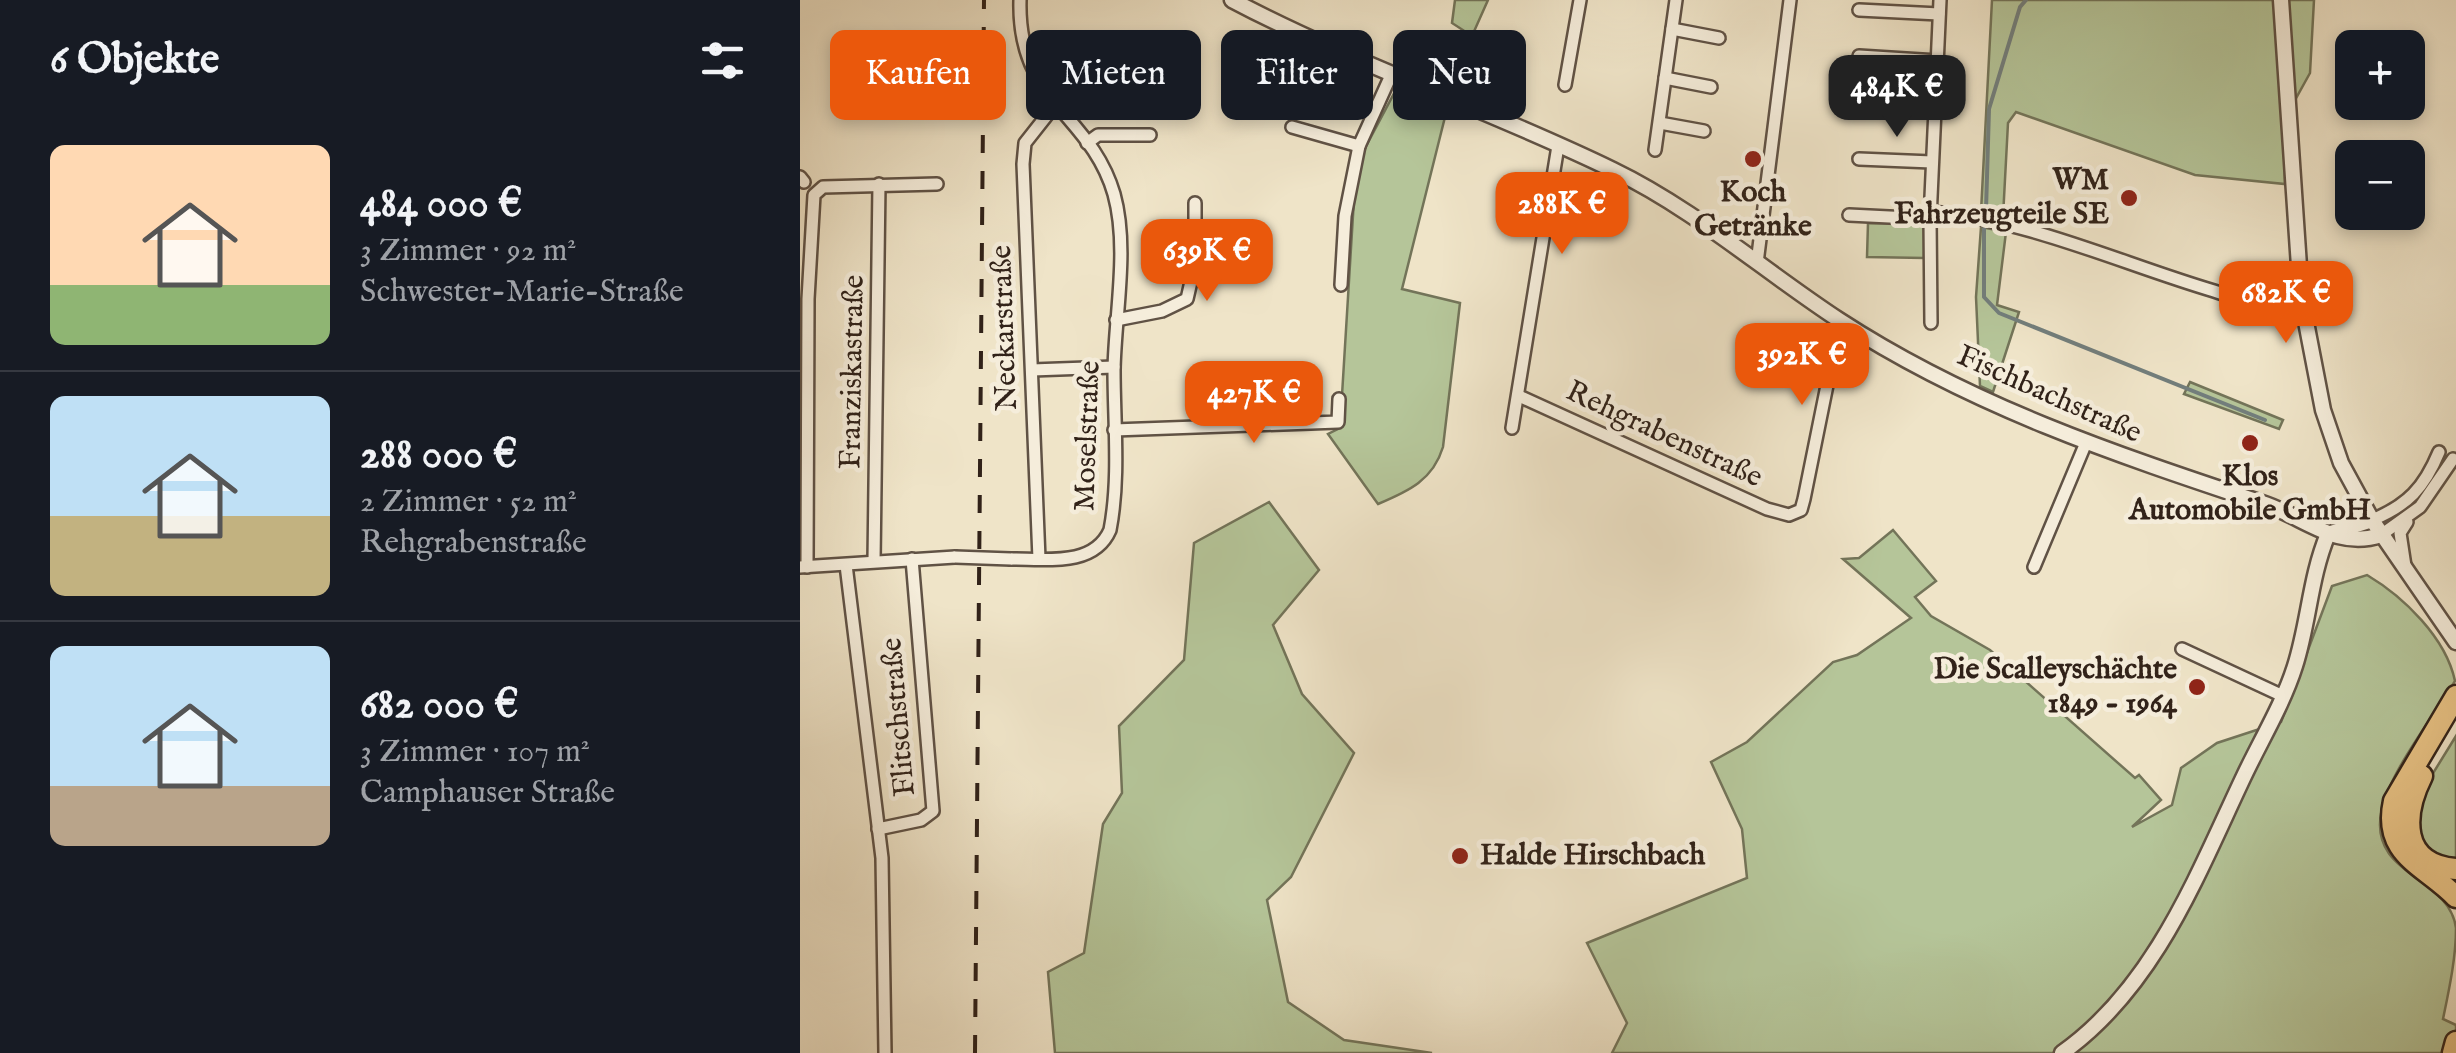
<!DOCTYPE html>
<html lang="de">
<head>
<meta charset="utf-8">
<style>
	body { margin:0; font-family:"IM FELL English",serif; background:#20242c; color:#f1f3f6; height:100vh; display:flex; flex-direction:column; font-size:38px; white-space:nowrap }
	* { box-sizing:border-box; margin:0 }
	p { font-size:32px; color:#9ea1a6 }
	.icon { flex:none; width:55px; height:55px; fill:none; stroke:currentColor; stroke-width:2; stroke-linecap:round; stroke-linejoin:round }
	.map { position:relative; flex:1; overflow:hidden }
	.sheet { display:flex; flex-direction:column; background:#171b24; width:800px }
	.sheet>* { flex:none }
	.banner { position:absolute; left:30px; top:30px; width:950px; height:90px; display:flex; gap:20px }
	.controls { position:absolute; left:1535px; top:30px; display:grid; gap:20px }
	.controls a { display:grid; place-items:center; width:90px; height:90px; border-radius:15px; background:#171b24; box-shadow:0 5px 15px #0003; font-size:50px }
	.price { position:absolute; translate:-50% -85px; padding:0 22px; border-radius:20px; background:#ea580c; color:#fff; font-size:32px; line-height:65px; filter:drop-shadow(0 2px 5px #0008) }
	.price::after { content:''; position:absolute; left:50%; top:60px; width:30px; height:22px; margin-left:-15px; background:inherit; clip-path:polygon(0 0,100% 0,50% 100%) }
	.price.current { background:#222; color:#fff }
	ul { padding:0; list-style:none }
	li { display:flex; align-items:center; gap:30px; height:250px; padding:0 50px }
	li+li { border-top:2px solid #363941 }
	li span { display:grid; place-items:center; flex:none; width:280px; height:200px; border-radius:15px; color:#555 }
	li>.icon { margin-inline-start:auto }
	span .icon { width:120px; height:120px; fill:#fffc; stroke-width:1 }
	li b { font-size:42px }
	h2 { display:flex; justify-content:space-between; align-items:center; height:120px; padding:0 50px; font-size:42px }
	.tag { padding:0 35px; border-radius:15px; background:#171b24; box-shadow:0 5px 15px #0003; font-size:35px; line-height:90px }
	.tag.current { background:#ea580c; color:#fff }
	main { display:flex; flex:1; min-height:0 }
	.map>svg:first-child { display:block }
</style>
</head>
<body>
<main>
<section class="sheet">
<h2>6 Objekte<svg class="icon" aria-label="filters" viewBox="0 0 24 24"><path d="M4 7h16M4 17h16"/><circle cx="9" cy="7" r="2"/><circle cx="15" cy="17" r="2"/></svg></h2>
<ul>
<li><span style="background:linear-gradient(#ffd9b3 70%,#8fb573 0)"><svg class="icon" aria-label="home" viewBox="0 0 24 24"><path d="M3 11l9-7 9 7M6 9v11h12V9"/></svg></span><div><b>484 000 €</b><p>3 Zimmer · 92 m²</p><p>Schwester-Marie-Straße</p></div></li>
<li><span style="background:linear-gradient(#bfe0f5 60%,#c2b280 0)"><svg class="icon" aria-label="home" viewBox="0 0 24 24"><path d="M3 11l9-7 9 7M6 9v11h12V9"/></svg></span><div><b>288 000 €</b><p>2 Zimmer · 52 m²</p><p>Rehgrabenstraße</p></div></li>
<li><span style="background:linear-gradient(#bfe0f5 70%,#b9a48a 0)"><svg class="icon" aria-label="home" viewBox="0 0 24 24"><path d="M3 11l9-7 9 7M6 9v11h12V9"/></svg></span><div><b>682 000 €</b><p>3 Zimmer · 107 m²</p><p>Camphauser Straße</p></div></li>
</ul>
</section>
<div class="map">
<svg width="1656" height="1053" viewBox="0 0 1656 1053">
	<rect width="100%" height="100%" fill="#efe4c8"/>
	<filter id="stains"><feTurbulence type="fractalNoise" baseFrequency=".002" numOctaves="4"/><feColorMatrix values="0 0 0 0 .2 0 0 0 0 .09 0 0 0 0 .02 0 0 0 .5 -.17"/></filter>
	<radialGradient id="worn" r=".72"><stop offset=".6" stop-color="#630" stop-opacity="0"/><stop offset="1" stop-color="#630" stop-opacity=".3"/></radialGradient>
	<g fill="#b5c599" stroke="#737459" stroke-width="2.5">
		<path d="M655,0H688L672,36L652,23Z"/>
		<path d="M1192,0H1514L1510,73L1484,120L1485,184L1395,175L1216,112L1208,123L1203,217L1181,212Z"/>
		<path d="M598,86L647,109L602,289L660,303L643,447C633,480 609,491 578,504L528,434L540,428L554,199L564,150Z"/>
		<path d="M1068,223L1125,224L1124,258L1067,257Z"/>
		<path d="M1181,227L1206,232L1197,305L1219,312L1193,392L1180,386L1176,297Z"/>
		<path d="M1390,382L1483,420L1479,429L1384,394Z"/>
		<path d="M469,502L519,570L473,625L502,694L554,753L491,877L467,900L488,1002L544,1040L632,1053H255L248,972L284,953L303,824L322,793L319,726L384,660L394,543Z"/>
		<path d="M1093,530L1136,581L1115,597L1131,616L1190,650L1335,778L1339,775L1361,800L1332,827L1372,805L1381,768L1417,743L1481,722L1532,586L1567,575C1604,597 1646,638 1655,681C1633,718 1588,773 1581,814C1570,876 1649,876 1656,928C1656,958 1649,990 1643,1019L1656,1025V1053H812L827,1023L787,943L947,878L942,829L911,762L947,742L1033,662L1057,655L1111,618L1043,559L1059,558Z"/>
		<path d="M1656,736V861L1638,856L1615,835L1619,796Z"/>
	</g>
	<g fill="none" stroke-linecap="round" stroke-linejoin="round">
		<g stroke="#727e7c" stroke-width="4">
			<path d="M1186,210L1189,109L1220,7L1226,0"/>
			<path d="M1184,227V297L1199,313L1465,420"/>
		</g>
		<g stroke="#605245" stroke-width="16">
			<g id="minor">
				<path d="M1059,10L1139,14"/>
				<path d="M872,29L919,38"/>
				<path d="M1059,56L1138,61"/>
				<path d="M865,78L911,87"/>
				<path d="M765,85L780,0"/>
				<path d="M1062,110L1135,112"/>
				<path d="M860,123L904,131"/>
				<path d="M492,127L559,146"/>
				<path d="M287,143L298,135H350"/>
				<path d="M855,150L876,0"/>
				<path d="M1059,159L1132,162"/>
				<path d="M0,177L4,182"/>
				<path d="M1130,212C1227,219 1322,264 1414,291C1446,301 1470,315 1503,316"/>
				<path d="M1049,215L1130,219"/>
				<path d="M957,263L990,0"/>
				<path d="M541,285L545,216L559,146L592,73"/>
				<path d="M1450,305L1501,296"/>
				<path d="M316,320L362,311L387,299L395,264V203"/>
				<path d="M1131,323L1130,219L1140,0"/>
				<path d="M232,370L314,367"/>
				<path d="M719,396L967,509L989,515L1001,510L1004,499L1040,321"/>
				<path d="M712,428L758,146"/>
				<path d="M314,430L538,422L539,399"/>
				<path d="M1572,520C1608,505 1624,488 1639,452"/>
				<path d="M1581,535L1620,507L1653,459"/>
				<path d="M211,559C246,559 294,567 310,530C320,478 314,422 314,370C315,314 329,248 314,194C290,112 217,103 220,0"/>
				<path d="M239,559L223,164L225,143L255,105"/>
				<path d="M74,561L79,184"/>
				<path d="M46,565L82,858L85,1053"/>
				<path d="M1605,566L1600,533L1607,522"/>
				<path d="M0,567L155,557"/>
				<path d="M7,567L8,299L14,195L23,187L137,184"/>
				<path d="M1234,567L1285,445"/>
				<path d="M1382,649L1483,696"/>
				<path d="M78,829L121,820L133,811L112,559"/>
			</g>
		</g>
		<g stroke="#605245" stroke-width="19">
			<g id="tertiary">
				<path d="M432,0C555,65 688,109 813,170C894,209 964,271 1039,320C1171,406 1315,454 1462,503C1505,517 1536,550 1581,535"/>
				<path d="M1481,0L1501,296L1523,410L1541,463L1572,520L1656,642"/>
				<path d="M1528,534L1572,520"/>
				<path d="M1262,1053C1355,987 1397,875 1444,776C1461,740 1483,704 1495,666C1509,622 1510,577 1528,534"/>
			</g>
		</g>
		<g stroke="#312219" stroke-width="25">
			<g id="motorway">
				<path d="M1656,696L1594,801C1582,855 1625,865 1656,897"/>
				<path d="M1622,776C1603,814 1599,865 1656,869"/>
				<path d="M1653,1053L1656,1042"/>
			</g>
		</g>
		<use href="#minor" stroke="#f5eddb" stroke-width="11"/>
		<use href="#tertiary" stroke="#f5eddb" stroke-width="14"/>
		<use href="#motorway" stroke="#e8c284" stroke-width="20"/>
		<path stroke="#312219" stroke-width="4" stroke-dasharray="18 18" stroke-linecap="butt" d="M175,1053L184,0"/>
		<g stroke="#605245" stroke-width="16" stroke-linecap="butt">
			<path id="minor-bridge" d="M155,557L211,559"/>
		</g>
		<use href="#minor-bridge" stroke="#f5eddb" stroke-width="11"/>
	</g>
	<g fill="#8f2418" stroke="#f5eddb" stroke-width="4">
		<circle cx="953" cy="159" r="10"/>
		<circle cx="1329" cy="198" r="10"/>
		<circle cx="1450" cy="443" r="10"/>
		<circle cx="1397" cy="687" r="10"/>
		<circle cx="660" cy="856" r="10"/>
	</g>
	<g text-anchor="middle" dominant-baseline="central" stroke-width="9" stroke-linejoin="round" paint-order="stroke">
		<g font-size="30" font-weight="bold" fill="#312219" stroke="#f5eddb" text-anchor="end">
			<text x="1309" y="181">WM<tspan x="1309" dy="34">Fahrzeugteile SE</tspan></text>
			<text x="953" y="193" text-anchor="middle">Koch<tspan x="953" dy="34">Getränke</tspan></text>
			<text x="1450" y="477" text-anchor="middle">Klos<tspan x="1450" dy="34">Automobile GmbH</tspan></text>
			<text x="1377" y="670">Die Scalleyschächte<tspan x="1377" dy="34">1849 - 1964</tspan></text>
			<text x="680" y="856" text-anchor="start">Halde Hirschbach</text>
		</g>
		<g font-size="30" fill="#312219" stroke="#f5eddb">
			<text transform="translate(205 328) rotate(-92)">Neckarstraße</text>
			<text transform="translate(53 372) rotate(-89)">Franziskastraße</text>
			<text transform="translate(1249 395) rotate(24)">Fischbachstraße</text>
			<text transform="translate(864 435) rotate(25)">Rehgrabenstraße</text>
			<text transform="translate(288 436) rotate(-88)">Moselstraße</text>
			<text transform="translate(99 717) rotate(-95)">Flitschstraße</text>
		</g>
	</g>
	<rect width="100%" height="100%" filter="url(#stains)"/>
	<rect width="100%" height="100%" fill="url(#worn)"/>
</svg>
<div class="controls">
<a>+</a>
<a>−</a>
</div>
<b class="price current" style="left:1097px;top:140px">484K €</b>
<b class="price" style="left:762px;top:257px">288K €</b>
<b class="price" style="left:407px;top:304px">639K €</b>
<b class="price" style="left:1486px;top:346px">682K €</b>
<b class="price" style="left:1002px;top:408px">392K €</b>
<b class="price" style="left:454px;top:446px">427K €</b>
<div class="banner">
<a class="tag current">Kaufen</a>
<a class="tag">Mieten</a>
<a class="tag">Filter</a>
<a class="tag">Neu</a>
</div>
</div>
</main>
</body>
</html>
